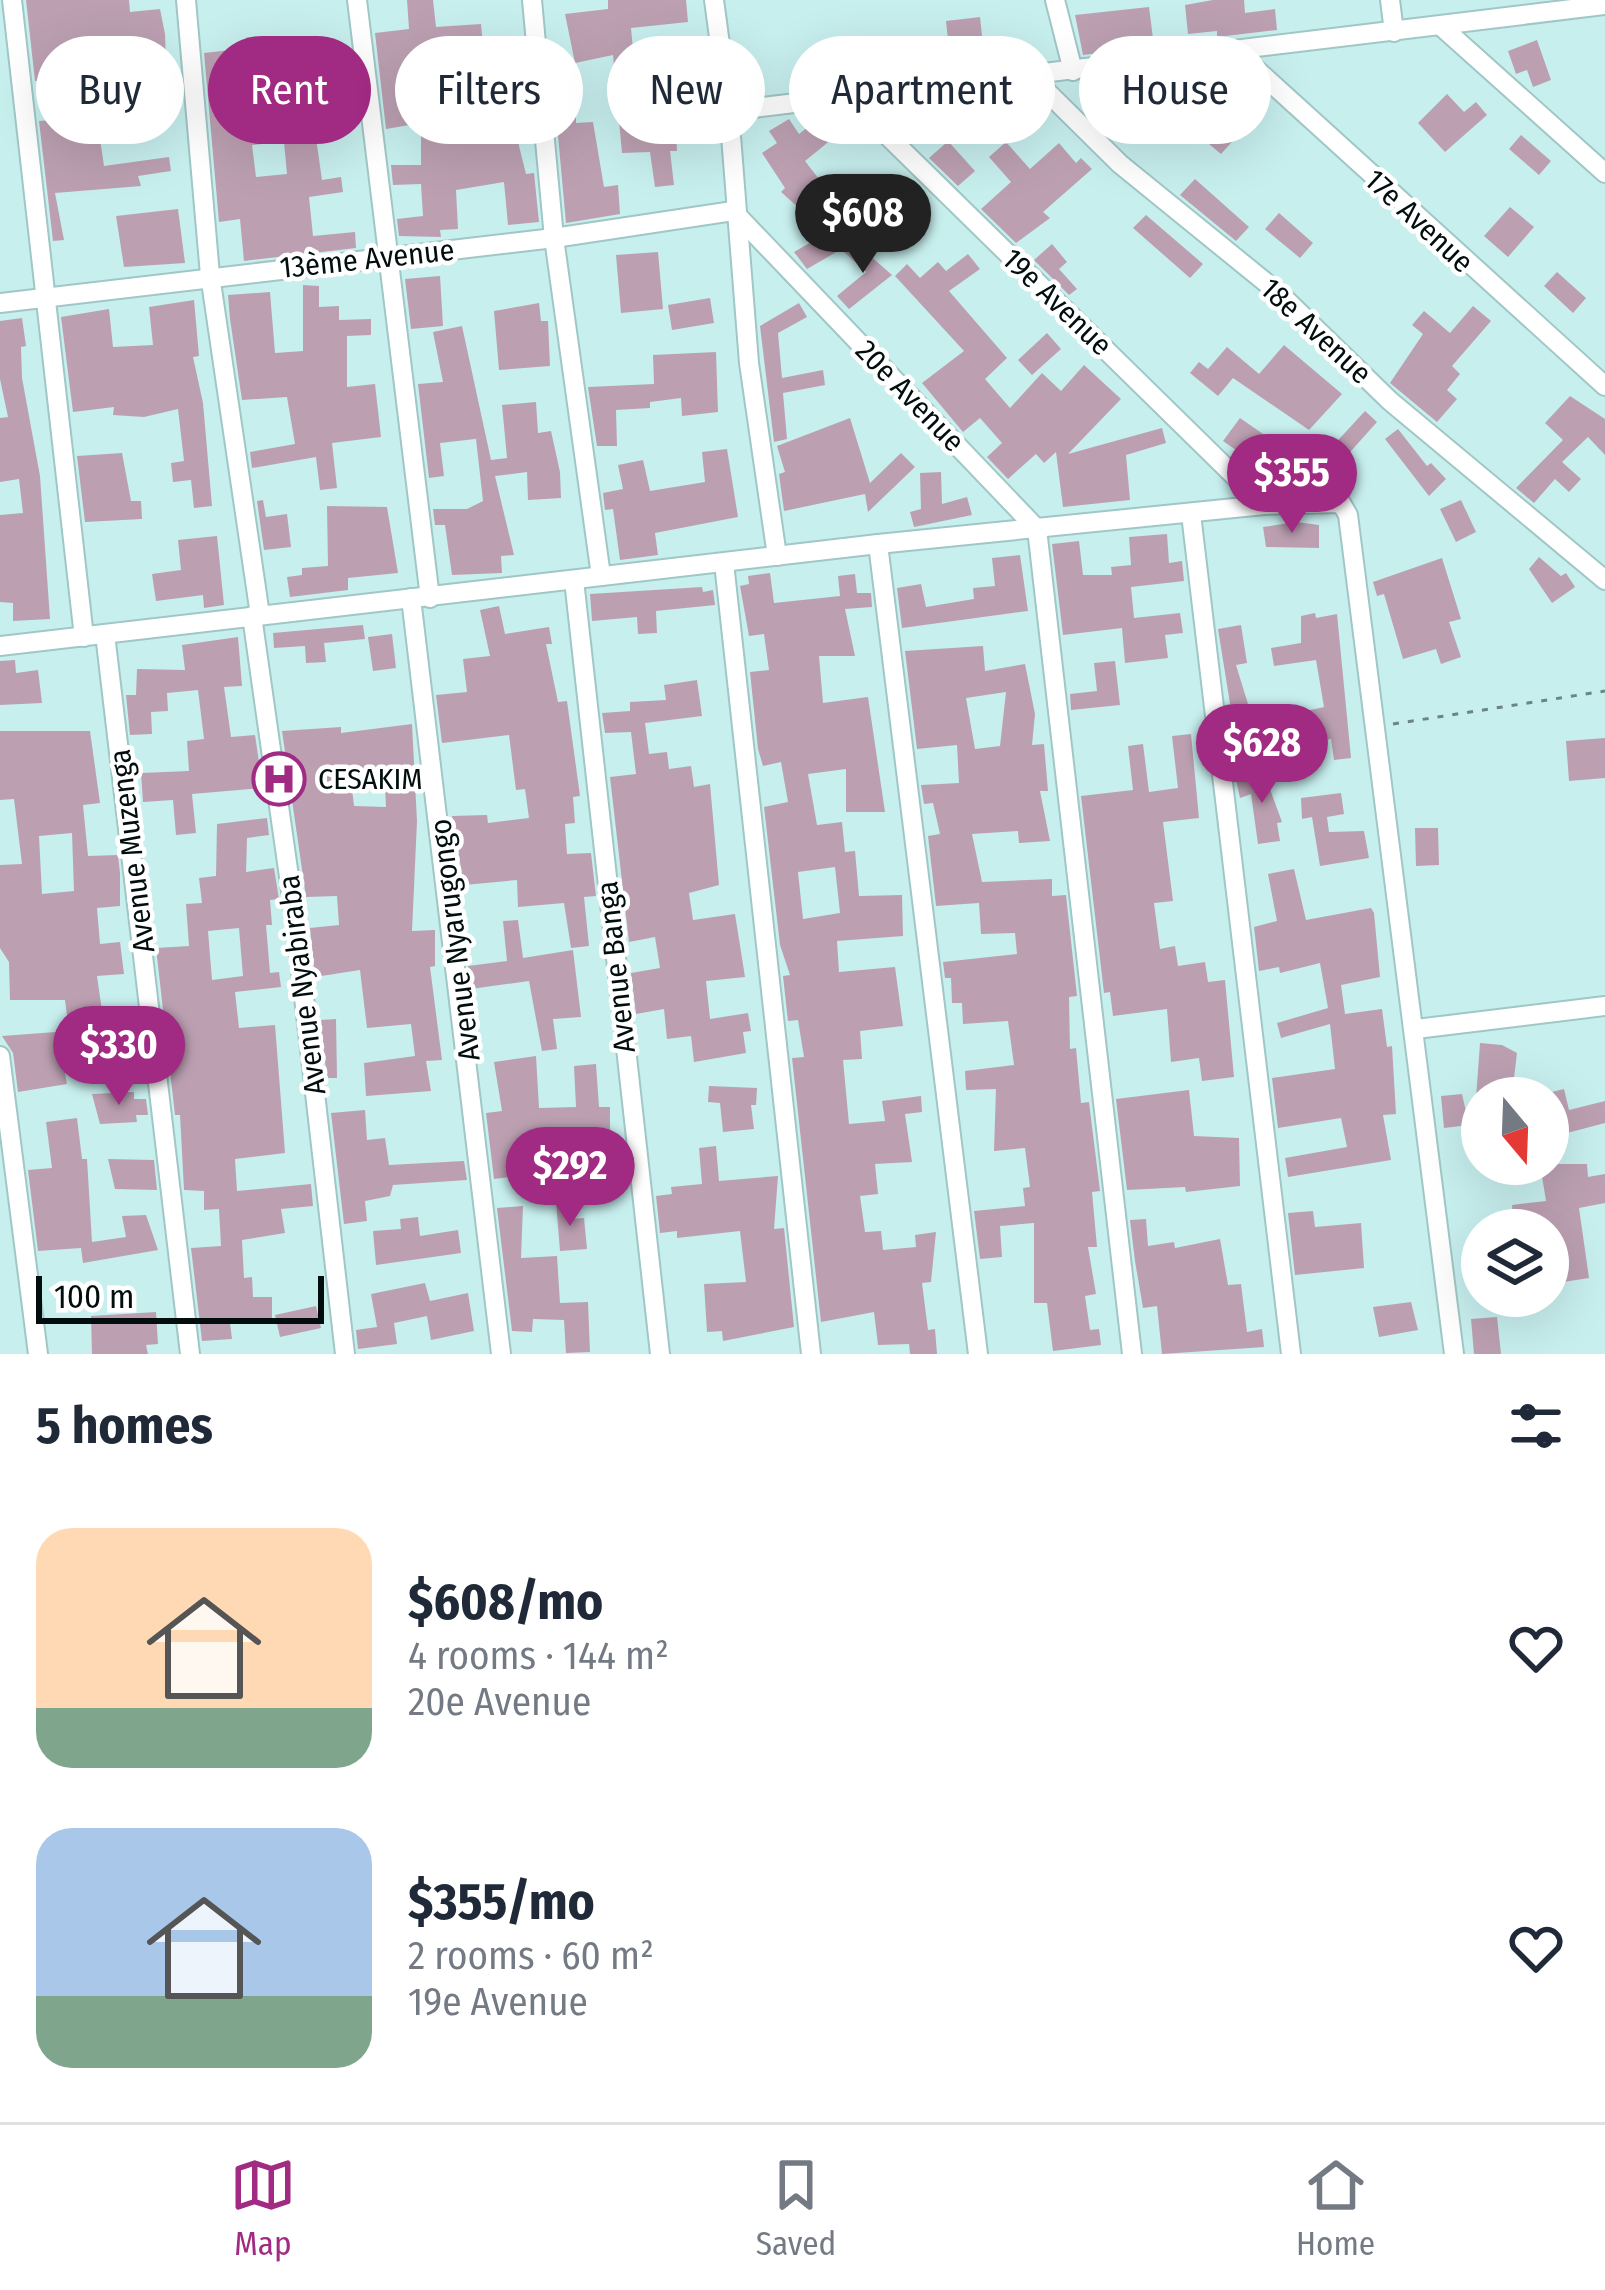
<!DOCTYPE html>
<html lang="en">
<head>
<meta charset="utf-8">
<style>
	body { margin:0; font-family:"Fira Sans Condensed",sans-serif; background:#f2f2f3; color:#1f2937; height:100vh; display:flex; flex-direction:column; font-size:45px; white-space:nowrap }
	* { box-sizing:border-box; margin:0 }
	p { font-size:39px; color:#747a83 }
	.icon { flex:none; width:66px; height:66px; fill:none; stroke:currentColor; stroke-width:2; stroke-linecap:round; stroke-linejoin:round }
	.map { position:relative; height:1354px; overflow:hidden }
	.details { display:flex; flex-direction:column; background:#fff; flex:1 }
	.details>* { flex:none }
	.top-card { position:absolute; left:36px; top:36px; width:1533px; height:108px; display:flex; gap:24px }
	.needle { width:78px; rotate:161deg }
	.fabs { position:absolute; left:1461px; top:1077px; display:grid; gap:24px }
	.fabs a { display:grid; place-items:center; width:108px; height:108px; border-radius:50%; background:#fff; box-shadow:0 12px 48px #0002; font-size:60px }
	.scale { position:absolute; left:36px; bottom:30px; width:288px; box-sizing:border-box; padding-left:12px; border:6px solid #020e0e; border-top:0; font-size:33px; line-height:42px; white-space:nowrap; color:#020e0e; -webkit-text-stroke:9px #fff; paint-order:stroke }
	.price { position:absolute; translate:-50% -102px; padding:0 27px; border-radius:42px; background:#a12a83; color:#fff; font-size:39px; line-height:78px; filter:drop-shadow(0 3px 6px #0008) }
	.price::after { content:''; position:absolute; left:50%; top:72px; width:36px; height:27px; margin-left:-18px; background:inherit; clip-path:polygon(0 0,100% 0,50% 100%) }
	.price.selected { background:#222; color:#fff }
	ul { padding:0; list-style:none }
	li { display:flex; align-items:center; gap:36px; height:300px; padding:0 36px }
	li span { display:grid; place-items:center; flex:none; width:336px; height:240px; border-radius:36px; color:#555 }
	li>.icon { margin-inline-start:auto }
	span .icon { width:144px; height:144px; fill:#fffc; stroke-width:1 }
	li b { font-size:51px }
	h2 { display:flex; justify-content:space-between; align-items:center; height:144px; padding:0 36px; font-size:51px }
	.tag { padding:0 42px; border-radius:54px; background:#fff; box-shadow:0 12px 48px #0002; font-size:42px; line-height:108px }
	.tag.selected { background:#a12a83; color:#fff }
	.tab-bar { display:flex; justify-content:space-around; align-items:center; height:168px; border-top:3px solid #e0e1e3; background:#fff; font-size:33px; color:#747a83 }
	.tab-bar a { display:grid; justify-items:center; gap:6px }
	.tab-bar .selected { color:#a12a83 }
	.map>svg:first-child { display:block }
</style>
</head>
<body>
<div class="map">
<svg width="1605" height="1354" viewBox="0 0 1605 1354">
	<rect width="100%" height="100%" fill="#c7efee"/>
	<g fill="#bca0b2" fill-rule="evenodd">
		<path d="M26,0H129L130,12L160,9L165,34L168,125L99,132L104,166L169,157L171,171L138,176L141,186L55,193L64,240L53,241L39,121L96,117L92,73L35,81Z"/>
		<path d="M407,0H433L436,27L481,24L486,76L514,73L519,146L526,174L534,173L539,222L508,225L504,182L456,190L458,229L440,230L441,237L399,236L397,219L423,216L421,184L393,185L391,165H421V123L386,129L375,33L409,29Z"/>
		<path d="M608,0H686L688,22L631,28L636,80L691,74L693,95H683L684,112H675L677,151H670L674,185L655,187L650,152L622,153L613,55L575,63L565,14L608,9Z"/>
		<path d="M1213,0H1244L1245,13L1275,9L1277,30L1217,37V31L1188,34L1185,5Z"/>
		<path d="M1149,7L1154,46L1083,55L1075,15Z"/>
		<path d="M980,17L983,45L949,49L946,21Z"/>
		<path d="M1537,40L1551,80L1533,87L1527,70L1516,74L1508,51Z"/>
		<path d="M305,42L308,66L291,68V125L320,122L322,137L316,138L322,180L341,177L343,192L309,197L313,236L355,232L356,248L244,261L240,219L219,222L204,53ZM284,142L287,174L256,177L252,145Z"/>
		<path d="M1202,90L1230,115L1244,99L1259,112L1221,154L1178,118Z"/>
		<path d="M1447,94L1464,112L1476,102L1487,115L1445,152L1418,123Z"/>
		<path d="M555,103H576V123L593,122L604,187L618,185L620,214L566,223Z"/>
		<path d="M931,111L956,132L948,141L975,171L958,186L929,158L946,143L921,123Z"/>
		<path d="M789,119L799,134L817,120L832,139L805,161L822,183L800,209L781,192L785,188L762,153L777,143L769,131Z"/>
		<path d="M1521,135L1551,161L1539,175L1509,149Z"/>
		<path d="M1006,142L1030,169L1059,143L1076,163L1081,158L1092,169L1043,212L1050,218L1016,243L981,209L1011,182L989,157Z"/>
		<path d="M1195,179L1249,227L1236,241L1180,195Z"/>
		<path d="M1510,207L1534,227L1508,257L1484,236Z"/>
		<path d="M178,209L185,263L124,267L116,216Z"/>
		<path d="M1279,213L1313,243L1300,258L1265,229Z"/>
		<path d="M1146,215L1203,264L1190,278L1133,228Z"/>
		<path d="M827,233L838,251L807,269L794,252Z"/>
		<path d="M852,240L892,275L849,309L837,296L866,272L843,251Z"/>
		<path d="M1052,244L1067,262L1059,269L1077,289L1069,295L1034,260Z"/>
		<path d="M658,252L663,309L621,313L616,255Z"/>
		<path d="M968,254L980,269L949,291L1007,358L985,379L1010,408L1042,373L1061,391L1084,365L1121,399L1068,454L1162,428L1166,443L1126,455L1130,500L1063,507L1056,452L1044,463L1036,454L1008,479L987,457L1002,443L980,418L963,432L922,383L964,351L895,276L907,264L920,278L938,262L946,271Z"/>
		<path d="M1557,272L1586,298L1573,313L1544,286Z"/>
		<path d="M440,276L443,326L411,329L405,279Z"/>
		<path d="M303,285L319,286V307L339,306V320L371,319V335L347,336V387L375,384L381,437L332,443L337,488L320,490L316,457L252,468L250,452L295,444L287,397L242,400L230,319L228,295L270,292L275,353L303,351Z"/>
		<path d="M710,298L714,323L672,330L668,305Z"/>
		<path d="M194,300L199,356L193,357L203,403L212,506L194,508L191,480L173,482L171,463L184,461L178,409L144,417L113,415L114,407L73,412L61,317L109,309L113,347L153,345L149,307Z"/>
		<path d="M539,303L541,321H548L550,366L499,370L494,311Z"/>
		<path d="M799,303L807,317L778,333L782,378L823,370L825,385L783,393L787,439L774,442L760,326Z"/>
		<path d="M1473,306L1491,321L1452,366L1460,374L1447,390L1457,399L1437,422L1390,383L1423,334L1412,325L1424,311L1450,333Z"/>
		<path d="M22,318L26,346L21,347L22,378L40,476L50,619L13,621V603L0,602V515L23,513L19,479L0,482V418L8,417L0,379V321Z"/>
		<path d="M462,326L491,460L507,458L502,405L536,402L538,433L551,431L560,472L561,498L528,500L527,472L495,476L514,555L501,556L502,573L452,575L445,525H435L433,509H467L483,501L476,439L484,438L440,443L444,476L429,478L418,384L443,382L433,332Z"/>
		<path d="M1047,333L1061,349L1032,375L1018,360Z"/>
		<path d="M1284,345L1342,394L1309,430L1233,378L1218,396L1190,373L1199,362L1208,369L1227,347L1259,374Z"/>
		<path d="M716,352L718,412L682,416L681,398L650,402V408L616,410L617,446H597L588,387L654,384L653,355Z"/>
		<path d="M1570,396L1605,419V455L1588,437L1562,462L1581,479L1569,492L1555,479L1534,503L1516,488L1563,440L1545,423Z"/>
		<path d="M1365,411L1377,422L1343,460L1330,449Z"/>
		<path d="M850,418L870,483L901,453L915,467L868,512L865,494L784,511L779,474L785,472L777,446Z"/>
		<path d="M1240,418L1279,445L1263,469L1223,441Z"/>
		<path d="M1398,429L1427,466L1431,463L1446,479L1429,496L1385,439Z"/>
		<path d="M727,449L738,517L655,533L658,555L620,560L613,509L605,510L603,493L623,489L618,465L643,460L650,491L705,482L702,452Z"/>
		<path d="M122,453L131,501H141L142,519L85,522L77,456Z"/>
		<path d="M941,472L942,504L967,497L972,515L914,527L910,512L921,509L920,473Z"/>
		<path d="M263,500L266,517L287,514L291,547L264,550L257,501Z"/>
		<path d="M1461,500L1476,532L1456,542L1440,509Z"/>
		<path d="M327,506L387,507L398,573L348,578V590L290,597L287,577L302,575V568L328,566Z"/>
		<path d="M1296,522L1319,525V548L1266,547L1263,527Z"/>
		<path d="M1167,534L1169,563L1182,561L1184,581L1131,587L1134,618L1180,613L1183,633L1165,635L1168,658L1125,663L1122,628L1063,635L1052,544L1079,541L1083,575H1112L1111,567L1131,565L1129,537Z"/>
		<path d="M217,536L224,605L204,608L203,595L156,601L152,574L181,570L178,540Z"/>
		<path d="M1020,555L1028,611L902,628L897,588L921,584L926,607L974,599L973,588L995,586L992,558Z"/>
		<path d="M1539,557L1561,576L1566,573L1575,587L1552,603L1529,569Z"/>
		<path d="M1442,558L1461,619L1449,622L1461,657L1441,664L1436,649L1403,659L1384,594L1377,596L1373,582Z"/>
		<path d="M770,573L774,603L840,596L838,576L855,574L857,593H871L872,607L845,609L855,656H819L823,703L868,697L885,812H846V769L808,774L817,825L842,822L845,852L855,851L859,896L902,895L903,936L837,941L839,972L895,967L903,1026L860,1031L862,1059L843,1060L849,1124L885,1121L882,1101L921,1096L922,1112L905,1114L912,1162L875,1164L878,1194L860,1196L865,1232L881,1231L883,1250L916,1247L915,1235L936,1232L931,1282L922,1283L928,1330L935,1329L937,1354H910L909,1344L878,1345L874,1312L821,1322L792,1058L804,1057L798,1020L788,1021L783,976L790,975L780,945L764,807L788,802L781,762L763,766L758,749L750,672L769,670L764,634L749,636L740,586L749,584L748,576ZM835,867L840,913L803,919L798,872Z"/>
		<path d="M702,587L703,592L713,590L715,605L656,611L657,633L638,634L637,617L592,621L590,594Z"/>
		<path d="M499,606L505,634L549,627L552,644H546L558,702L567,701L580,796L573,797L575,823L565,824L567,854L591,853L596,896L584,897L589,946L571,948L564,903L518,907L517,880L464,885L452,816L487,815L488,823L529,818L525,789L516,790L509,735L442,743L436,695L467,692L463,659L490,656L480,610Z"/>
		<path d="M1315,613L1316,618L1337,614L1351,758L1334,760L1331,739L1288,748L1290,761L1261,766L1253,723L1324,707L1316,660L1274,666L1271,648L1301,643V616Z"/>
		<path d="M363,625L365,639L324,643L326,662L306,663L305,646L274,648L273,633Z"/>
		<path d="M1241,625L1247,663L1236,665L1252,717L1233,722L1218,629Z"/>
		<path d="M392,634L396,668L373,671L368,637Z"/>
		<path d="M238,637L242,686L224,687L231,737L255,735L263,788L192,794L196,833L176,835L173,800L143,802L141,773L189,771L187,741L204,739L198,690L167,693L168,711L151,712L152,734L130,735L126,695H136L137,669L185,670L182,645Z"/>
		<path d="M983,646L985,671L1025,664L1035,714L1032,745L1044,744L1048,791H1040L1050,841L1019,843L1018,831L972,834L982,882L1052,879V896L1066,895L1077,996L1069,997L1070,1049L1076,1048L1081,1103L1089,1102L1100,1191L1092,1192L1097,1247H1088L1096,1294L1085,1296L1090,1330L1099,1329L1101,1345L1053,1351L1047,1303H1034V1223L1000,1226L1002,1257L980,1259L974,1211L1025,1206L1023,1188L1030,1187L1025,1148L994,1151L996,1089L966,1090L965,1071L1014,1065L1008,1021L963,1024L962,1003H952L951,978H945L943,962L1017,954L1015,933L981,934L979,903L936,906L928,836L940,834L933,803L924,804L921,785L959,783L957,745L917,749L905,651ZM1006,692L1000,746L975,749L966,698Z"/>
		<path d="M15,660L16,673L38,670L42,703L0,705V661Z"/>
		<path d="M1115,661L1120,705L1071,710L1070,694L1097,691L1094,663Z"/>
		<path d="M697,680L702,716L645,723L649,754L667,752L669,769L691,766L694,787L710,784L719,885L689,893L693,920L735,914L745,977L706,981L710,1019L748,1013L751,1031L743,1032L746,1053L694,1062L691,1036L667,1039L664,1009L636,1014L631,973L660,968L655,937L629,942L610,777L636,774L631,732L605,733L602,713L630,711V702L666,700L664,685Z"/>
		<path d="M412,724L417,821L412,931L435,930V966L430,967L442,1060L426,1061L431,1091L366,1096L364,1063L415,1056L411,1024L367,1028L360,970L315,977L310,928L339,925L337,896L306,897L282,731L341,727V733ZM384,766L386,807L354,806L350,772Z"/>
		<path d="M0,731H90L100,803L83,805L88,856L118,855L120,873V906L97,908L100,944L120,942L124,974L97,976L104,1025L89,1027L92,1060L63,1061L67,1084L18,1092L13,1053L2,1036L69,1031L65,1000H10L9,962L0,948V865L22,864L14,799L0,800ZM72,833L74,891L42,894L39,836Z"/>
		<path d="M1191,734L1199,818L1163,822L1173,901L1154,903L1160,949L1175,946L1178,966L1205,962L1208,982L1225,980L1234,1077L1202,1081L1199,1058L1171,1062L1167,1009L1113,1016L1110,992L1104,993L1081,796L1133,790L1128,746L1143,744L1149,792L1178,788L1172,736Z"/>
		<path d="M1605,738V778L1569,781L1566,741Z"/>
		<path d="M1263,770L1282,822L1277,823L1280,841L1258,844L1251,794L1240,798L1236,780Z"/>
		<path d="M1341,793L1344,814L1327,817L1329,832L1364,831L1369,858L1320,866L1312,817L1302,819L1301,798Z"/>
		<path d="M267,818L269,835L247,838L246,872L274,868L279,899L270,900L272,925H266L270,973L279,972L281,987L235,992L239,1028L275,1025L285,1153L235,1159L237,1191L311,1184L313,1206L281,1209L285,1233L242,1240L244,1278L252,1277L253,1297H272V1322L230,1323L232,1339L202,1341L191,1248L221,1246L219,1209L204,1210V1191L184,1190L180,1115H175L156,948L189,946L186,904L202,903L199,878L216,876L217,824ZM239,928L243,976L212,980L208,931Z"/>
		<path d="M1415,828H1438L1439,865L1416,866Z"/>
		<path d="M1294,869L1306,920L1371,908L1374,913L1380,977L1341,985L1345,1014L1382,1009L1387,1047L1392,1046L1396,1114L1383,1115L1391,1160L1288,1177L1285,1158L1347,1147L1341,1118L1278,1128L1272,1078L1335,1069L1330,1024L1281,1038L1277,1023L1328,1008L1320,963L1280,973L1279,967L1259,971L1254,927L1277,921L1268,874Z"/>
		<path d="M518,920L523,958L573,950L581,1017L553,1019L557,1049L542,1051L529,981L471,989L468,966L507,961L503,921Z"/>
		<path d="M336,1019L337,1078H327L320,1020Z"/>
		<path d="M1480,1043L1502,1045L1517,1053L1513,1086L1498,1081L1499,1098H1476Z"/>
		<path d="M536,1056L539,1108L576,1107L574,1066L596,1064L599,1107H610V1151L544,1150L549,1190L527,1192L525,1175L494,1179L486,1113L502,1111L494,1062Z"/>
		<path d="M709,1086L757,1088L756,1105H751L754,1129L723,1132L720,1103L708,1102Z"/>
		<path d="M1564,1089L1569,1110L1605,1101V1123L1548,1138V1093Z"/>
		<path d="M1189,1090L1194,1136L1239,1138L1240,1186L1186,1192L1185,1187L1127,1190L1116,1099Z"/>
		<path d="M134,1092V1099H146L148,1115H136L137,1122L100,1124L92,1094Z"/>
		<path d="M1462,1094L1469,1125L1444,1128L1441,1096Z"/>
		<path d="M365,1110L367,1140L385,1138L389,1165L464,1161L467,1180L393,1185L390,1196L365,1201L367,1221L344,1224L331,1113Z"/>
		<path d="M77,1118L82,1159H87L92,1242L126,1237L122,1216L146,1215L158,1250L83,1263L81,1248L38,1251L28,1170L52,1168L46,1122Z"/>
		<path d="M716,1146L719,1181L778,1176L774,1229L784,1228L794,1327L723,1341L722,1331L707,1332L704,1284L746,1282L740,1231L677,1238V1231L660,1233L656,1196L672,1194L671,1187L702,1184L699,1148Z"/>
		<path d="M108,1159L154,1160L157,1190L115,1189Z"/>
		<path d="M1540,1164H1587L1588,1177L1605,1174V1203L1579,1208L1589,1278L1557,1283L1550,1230H1514L1512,1205L1546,1201Z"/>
		<path d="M571,1201L572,1219L584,1218L587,1249L560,1251L556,1202Z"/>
		<path d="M523,1206L521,1258L557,1256L560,1303L588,1302L590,1352L566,1353L564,1320L533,1319L532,1332L512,1331L497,1208Z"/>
		<path d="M1313,1211L1315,1227L1361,1223L1364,1268L1295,1275L1288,1213Z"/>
		<path d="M418,1217L420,1236L458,1230L461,1253L376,1265L373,1231L401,1229L400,1219Z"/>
		<path d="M1146,1219L1148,1246L1174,1242L1175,1248L1220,1239L1228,1285L1241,1284L1247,1332L1262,1329L1264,1347L1162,1354L1157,1306L1143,1308L1135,1261L1130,1220Z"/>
		<path d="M425,1283L430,1301L468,1293L474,1331L431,1340L427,1316L394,1323L397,1344L358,1349L356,1330L377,1327L371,1294Z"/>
		<path d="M1411,1302L1418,1330L1379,1337L1373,1307Z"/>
		<path d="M316,1306L321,1328L280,1337L275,1315Z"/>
		<path d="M156,1312L158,1344L146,1345L148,1354H92L91,1316Z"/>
		<path d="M1497,1317L1501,1354H1474L1471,1319Z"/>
	</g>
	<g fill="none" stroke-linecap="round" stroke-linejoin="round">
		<g stroke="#a0c7c6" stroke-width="22">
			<g id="minor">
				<path d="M12,0L84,637"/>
				<path d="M186,0L210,275L260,615"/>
				<path d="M357,0L430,598"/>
				<path d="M532,0L554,238L601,576"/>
				<path d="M714,0L729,111L749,363L777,556"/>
				<path d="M1055,0L1073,71"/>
				<path d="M1390,0L1394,32"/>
				<path d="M1442,27L1605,173"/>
				<path d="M1237,52L1605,386"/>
				<path d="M1032,77L1120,164L1280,294L1390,401L1605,580"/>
				<path d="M850,99L1264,505"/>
				<path d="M729,111L1605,5"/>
				<path d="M0,303L554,238L733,211L1037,529L1132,1354"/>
				<path d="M1191,514L1291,1354"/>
				<path d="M878,544L978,1354"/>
				<path d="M724,563L811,1354"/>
				<path d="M574,580L660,1354"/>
				<path d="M411,598L501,1354"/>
				<path d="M252,616L295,919L345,1354"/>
				<path d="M105,634L190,1354"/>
				<path d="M0,646L878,544L1264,505L1341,503L1348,515L1454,1354"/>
				<path d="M1416,1029L1605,1006"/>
				<path d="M0,1056L38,1354"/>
			</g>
		</g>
		<path stroke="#6b8585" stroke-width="3" stroke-dasharray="6 9" stroke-linecap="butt" d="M1393,724L1605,691"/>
		<use href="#minor" stroke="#fff" stroke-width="18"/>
	</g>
	<defs>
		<g id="hospital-ring" transform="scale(2.7)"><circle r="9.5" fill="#fff" stroke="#a12a83" stroke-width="1.5"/><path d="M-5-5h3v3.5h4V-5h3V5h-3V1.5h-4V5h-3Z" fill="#a12a83"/></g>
	</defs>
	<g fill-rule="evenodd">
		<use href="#hospital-ring" x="279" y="779"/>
	</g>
	<g text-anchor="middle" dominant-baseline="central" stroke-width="9" stroke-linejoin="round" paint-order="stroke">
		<g font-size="30" fill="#020e0e" stroke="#fff">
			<text transform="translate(1419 221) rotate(43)">17e Avenue</text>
			<text transform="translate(367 259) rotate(-6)">13ème Avenue</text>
			<text transform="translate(1057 302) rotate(44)">19e Avenue</text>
			<text transform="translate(1316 331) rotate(43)">18e Avenue</text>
			<text transform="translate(910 396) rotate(46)">20e Avenue</text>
			<text transform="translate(132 851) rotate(-97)">Avenue Muzenga</text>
			<text transform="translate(455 940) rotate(-97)">Avenue Nyarugongo</text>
			<text transform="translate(616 967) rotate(-96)">Avenue Banga</text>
			<text transform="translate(302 985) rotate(-97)">Avenue Nyabiraba</text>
		</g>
		<g font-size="30" fill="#020e0e" stroke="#fff" text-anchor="start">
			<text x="318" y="779">CESAKIM</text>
		</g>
	</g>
</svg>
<div class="fabs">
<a><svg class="needle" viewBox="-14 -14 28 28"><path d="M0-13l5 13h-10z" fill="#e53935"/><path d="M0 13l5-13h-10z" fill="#747a83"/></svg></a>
<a><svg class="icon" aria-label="layers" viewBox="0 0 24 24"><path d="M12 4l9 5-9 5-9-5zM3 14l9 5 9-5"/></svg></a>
</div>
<div class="scale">100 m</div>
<b class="price selected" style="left:863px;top:276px">$608</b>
<b class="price" style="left:1292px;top:536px">$355</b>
<b class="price" style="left:1262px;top:806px">$628</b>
<b class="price" style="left:119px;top:1108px">$330</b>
<b class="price" style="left:570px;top:1229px">$292</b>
<div class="top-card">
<a class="tag">Buy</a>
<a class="tag selected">Rent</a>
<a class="tag">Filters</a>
<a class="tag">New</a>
<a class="tag">Apartment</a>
<a class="tag">House</a>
</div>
</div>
<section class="details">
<h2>5 homes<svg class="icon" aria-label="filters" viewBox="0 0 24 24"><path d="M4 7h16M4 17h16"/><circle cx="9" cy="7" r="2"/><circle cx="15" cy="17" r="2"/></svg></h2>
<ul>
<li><span style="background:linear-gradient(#ffd9b3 75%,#7fa58c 0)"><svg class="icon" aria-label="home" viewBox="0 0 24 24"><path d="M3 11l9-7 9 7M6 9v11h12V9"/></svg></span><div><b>$608/mo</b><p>4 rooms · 144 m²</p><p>20e Avenue</p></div><svg class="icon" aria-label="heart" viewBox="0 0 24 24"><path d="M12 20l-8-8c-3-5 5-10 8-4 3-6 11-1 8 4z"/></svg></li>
<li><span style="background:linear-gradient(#a9c7e8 70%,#7fa58c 0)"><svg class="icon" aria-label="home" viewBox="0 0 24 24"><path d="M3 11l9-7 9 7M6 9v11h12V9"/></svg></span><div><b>$355/mo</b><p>2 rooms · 60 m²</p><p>19e Avenue</p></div><svg class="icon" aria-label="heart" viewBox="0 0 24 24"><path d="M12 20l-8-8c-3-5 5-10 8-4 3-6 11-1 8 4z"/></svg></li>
</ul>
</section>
<nav class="tab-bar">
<a class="selected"><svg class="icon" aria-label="map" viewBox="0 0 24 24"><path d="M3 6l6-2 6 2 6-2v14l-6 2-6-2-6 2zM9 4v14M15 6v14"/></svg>Map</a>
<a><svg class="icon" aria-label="saved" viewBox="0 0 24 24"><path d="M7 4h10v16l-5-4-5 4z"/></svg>Saved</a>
<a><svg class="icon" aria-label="home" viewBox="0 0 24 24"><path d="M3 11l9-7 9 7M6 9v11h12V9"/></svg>Home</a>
</nav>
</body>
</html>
